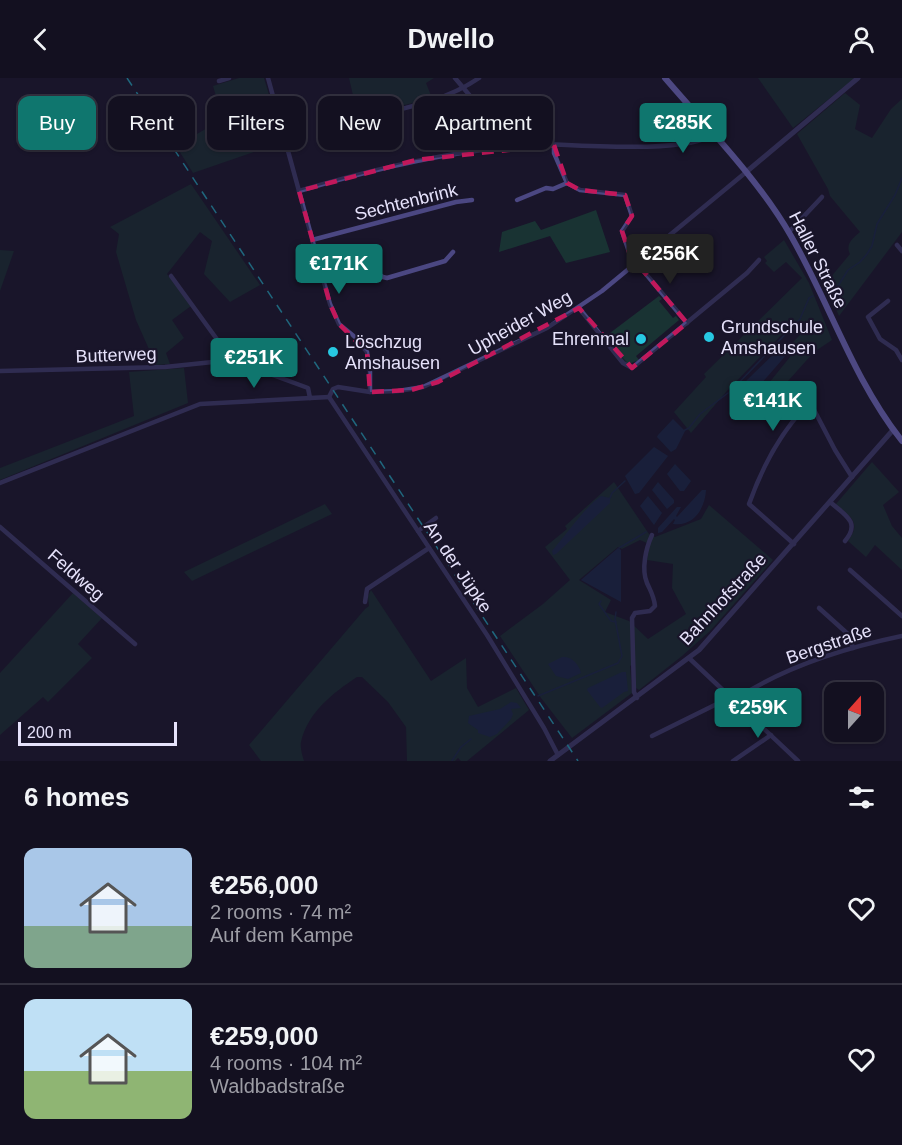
<!DOCTYPE html>
<html lang="en">
<head>
<meta charset="utf-8">
<style>
	body { margin:0; font-family:Arial,sans-serif; background:#1c1929; color:#f1f3f6; height:100vh; display:flex; flex-direction:column; font-size:22px; white-space:nowrap }
	* { box-sizing:border-box; margin:0 }
	p { font-size:20px; color:#9d9da5 }
	.icon { flex:none; width:33px; height:33px; fill:none; stroke:currentColor; stroke-width:2; stroke-linecap:round; stroke-linejoin:round }
	.map { position:relative; height:683px; overflow:hidden }
	.side { display:flex; flex-direction:column; background:#131020; flex:1 }
	.side>* { flex:none }
	.hud { position:absolute; left:18px; top:18px; width:600px; height:54px; display:flex; gap:12px }
	.needle { width:39px; rotate:21deg }
	.fabs { position:absolute; left:824px; top:604px; display:grid; gap:12px }
	.fabs a { display:grid; place-items:center; width:60px; height:60px; border-radius:12px; background:#131020; box-shadow:0 2px 4px #0004,0 0 0 2px #32303e; font-size:30px }
	.scale { position:absolute; left:18px; bottom:15px; width:159px; box-sizing:border-box; padding-left:6px; border:3px solid #e6e2fb; border-top:0; font-size:16px; line-height:21px; white-space:nowrap; color:#e6e2fb; -webkit-text-stroke:4px #19152a; paint-order:stroke }
	.price { position:absolute; translate:-50% -51px; padding:0 14px; border-radius:6px; background:#0f766e; color:#fff; font-size:20px; line-height:39px; filter:drop-shadow(0 2px 3px #0008) }
	.price::after { content:''; position:absolute; left:50%; top:36px; width:18px; height:14px; margin-left:-9px; background:inherit; clip-path:polygon(0 0,100% 0,50% 100%) }
	.price.active { background:#222; color:#fff }
	ul { padding:0; list-style:none }
	li { display:flex; align-items:center; gap:18px; height:150px; padding:0 24px }
	li+li { border-top:2px solid #32303e }
	li span { display:grid; place-items:center; flex:none; width:168px; height:120px; border-radius:12px; color:#555 }
	li>.icon { margin-inline-start:auto }
	span .icon { width:72px; height:72px; fill:#fffc; stroke-width:1 }
	li b { font-size:26px }
	h2 { display:flex; justify-content:space-between; align-items:center; height:72px; padding:0 24px; font-size:26px }
	.chip { padding:0 21px; border-radius:12px; background:#131020; box-shadow:0 2px 4px #0004,0 0 0 2px #32303e; font-size:21px; line-height:54px }
	.chip.active { background:#0f766e; color:#fff }
	header { display:flex; justify-content:space-between; align-items:center; height:78px; padding:0 24px; background:#131020; font-size:27px; font-weight:700 }
	.map>svg:first-child { display:block }
</style>
</head>
<body>
<header><svg class="icon" aria-label="back" viewBox="0 0 24 24"><path d="M15 5l-7 7 7 7"/></svg>Dwello<svg class="icon" aria-label="person" viewBox="0 0 24 24"><circle cx="12" cy="8" r="4"/><path d="M4 21q1-7 8-7t8 7"/></svg></header>
<div class="map">
<svg width="902" height="683" viewBox="0 0 902 683">
	<rect width="100%" height="100%" fill="#19152a"/>
	<g fill="#193333" fill-rule="evenodd">
		<path d="M239,0H264L283,64L193,95L176,68L223,41L213,8Z"/>
		<path d="M349,0H434L426,5L432,20L358,39Z"/>
		<path d="M758,0H855L793,50Z"/>
		<path d="M845,15L860,27L855,51L872,60L891,31L902,21V154L839,238L825,206L850,176C845,166 853,160 860,154L830,118L828,111L797,56Z"/>
		<path d="M191,106L260,207L230,224L204,196L212,163L200,154L167,196L191,228L172,242L184,260L166,275L170,286L156,287L136,242L116,174L119,156L110,149Z"/>
		<path d="M596,132L610,174L566,185L550,158L499,174L502,154L535,143L541,152Z"/>
		<path d="M784,162L809,205L832,262L814,274L763,331L755,322L790,279L793,269L791,266L802,255L791,247L726,314L691,355L674,334L706,299L704,296L802,200L786,184L774,194L765,185L767,183L764,179Z"/>
		<path d="M0,172L14,173L0,213Z"/>
		<path d="M659,218L662,221L659,223L673,240L676,238L679,242L636,278L639,282L629,286L625,284L606,258Z"/>
		<path d="M184,290L188,325L0,402V390L134,338L129,294Z"/>
		<path d="M872,384L899,414L883,427L892,448L902,460V492L875,467L866,479L848,463C862,444 850,439 836,426Z"/>
		<path d="M614,404L649,456L655,459L701,441L709,427L773,482L710,553L682,578L639,612L636,610L634,585L630,588L632,615L572,660L541,620L500,558L543,526L570,502L545,469L567,451L565,448ZM640,462L649,466L647,482L673,486L672,510L686,536L648,561L629,543L605,534L611,522L579,502L618,469L622,471Z"/>
		<path d="M325,426L332,436L192,503L184,494Z"/>
		<path d="M371,512L431,603L466,580L467,610L478,629L516,610L529,632L467,683H461L458,680L455,683H407L406,649L388,624L362,599H357C333,615 308,634 301,664C300,669 302,677 304,683H261L249,667L365,531L369,528L368,518Z"/>
		<path d="M73,515L102,540L78,566L92,580L48,624L43,619L0,657V595Z"/>
	</g>
	<g fill="#192c4f">
		<path d="M783,267L789,272L788,275L745,324L734,318L747,302Z"/>
		<path d="M673,341L685,353L676,371L671,374L657,359L658,357Z"/>
		<path d="M654,369L668,378L639,415L635,416L625,398Z"/>
		<path d="M675,386L691,403L684,413H680L667,396Z"/>
		<path d="M658,404L674,422V425L667,431L652,412Z"/>
		<path d="M702,412H706C705,430 694,449 673,446L675,442L674,441L662,454L658,455V450L677,429H681L676,438L677,439Z"/>
		<path d="M601,418L610,420V425L556,476L553,477L552,473C567,456 584,430 601,418Z"/>
		<path d="M648,418L662,435L654,447L640,428Z"/>
		<path d="M618,470L621,472V524L581,502Z"/>
		<path d="M562,579C571,578 579,586 581,595L568,601L556,598L548,586Z"/>
		<path d="M622,594H626L628,613L624,614L602,630L600,629L587,612L588,610Z"/>
		<path d="M511,624L517,625L521,630L511,631L513,636L511,641L497,656L490,659L478,655V652L468,645L469,638L500,631Z"/>
	</g>
	<g fill="none" stroke-linecap="round" stroke-linejoin="round">
		<g stroke="#192c4f" stroke-width="1.5">
			<path d="M829,211L838,208L848,192L860,184L867,176L872,168L877,146L895,117L902,100"/>
			<path d="M730,314L800,241L809,220L813,218"/>
			<path d="M683,353L689,350L700,336L728,315"/>
			<path d="M610,420L612,415L625,403"/>
			<path d="M619,470L646,454"/>
			<path d="M601,523L599,526L611,543L616,544"/>
			<path d="M538,618L618,585L622,578L615,541L616,534"/>
			<path d="M452,683L461,669L471,661"/>
		</g>
		<g stroke="#4b4782" stroke-width="4.5">
			<path d="M268,0L330,226L339,246L356,260L367,274L370,294V314"/>
			<path d="M455,0L482,32L496,70"/>
			<path d="M219,3L229,0"/>
			<path d="M356,42C398,31 443,25 479,0"/>
			<path d="M554,67V75L567,105L580,112L625,117L632,138L622,153L630,177L687,245"/>
			<path d="M299,113C360,95 420,80 482,72C502,69 522,65 542,66C576,67 690,76 713,56"/>
			<path d="M517,122L546,110L553,111L567,105"/>
			<path d="M789,154L822,119"/>
			<path d="M312,162L456,124L472,122"/>
			<path d="M897,167L902,173"/>
			<path d="M171,198L232,282"/>
			<path d="M323,201L368,188L383,199L387,200L445,183L453,174"/>
			<path d="M888,223L868,239L880,261L896,272L902,282"/>
			<path d="M579,230L623,285L632,290L747,195L759,182"/>
			<path d="M0,293L165,289L232,282L308,310L310,320"/>
			<path d="M329,319L333,311L338,309L370,314L398,313L423,309L547,250L602,213L745,95"/>
			<path d="M329,319L487,557L544,650L558,677"/>
			<path d="M0,405L200,326L329,319"/>
			<path d="M830,424C845,437 861,444 845,463"/>
			<path d="M0,449L135,566"/>
			<path d="M418,453L436,440"/>
			<path d="M794,466L749,426C761,392 780,356 805,329L811,326L835,372L852,399"/>
			<path d="M850,492L902,538"/>
			<path d="M365,524L367,511L429,470"/>
			<path d="M819,530L849,557L853,570"/>
			<path d="M689,580L798,683"/>
			<path d="M637,620L634,614L632,540L635,535L650,533L655,528C654,518 651,514 647,505C641,491 646,470 652,457"/>
			<path d="M734,622C784,589 844,570 902,558"/>
			<path d="M652,658L731,619"/>
			<path d="M733,683L771,657"/>
		</g>
		<g stroke="#4b4782" stroke-width="5">
			<path d="M745,95L858,0"/>
			<path d="M550,683L699,572L893,352"/>
		</g>
		<path stroke="#8c86ee" stroke-width="6" d="M665,0C707,49 759,102 791,158C830,226 853,301 902,363"/>
		<path stroke="#27c8e2" stroke-width="1.5" stroke-dasharray="9 8" stroke-linecap="butt" d="M127,0L578,683"/>
	</g>
	<path d="M0 0H902V683H0ZM554,67L567,105L580,112L625,117L632,138L622,153L630,177L687,245L632,290L579,230L438,304L411,312L370,314L367,274L339,246L330,226L299,113L416,82Z" fill="#19152a" fill-opacity=".55" fill-rule="evenodd"/>
	<path fill="none" stroke="#c2185b" stroke-width="4.5" stroke-dasharray="12 8" stroke-linejoin="round" d="M554,67L567,105L580,112L625,117L632,138L622,153L630,177L687,245L632,290L579,230L438,304L411,312L370,314L367,274L339,246L330,226L299,113L416,82Z"/>
	<g fill="#27c8e2" stroke="#19152a" stroke-width="2">
		<circle cx="709" cy="259" r="6"/>
		<circle cx="641" cy="261" r="6"/>
		<circle cx="333" cy="274" r="6"/>
	</g>
	<g text-anchor="middle" dominant-baseline="central" stroke-width="4.5" stroke-linejoin="round" paint-order="stroke">
		<g font-size="18" fill="#e6e2fb" stroke="#19152a">
			<text transform="translate(406 124) rotate(-14)">Sechtenbrink</text>
			<text transform="translate(818 182) rotate(63)">Haller Straße</text>
			<text transform="translate(520 245) rotate(-29)">Upheider Weg</text>
			<text transform="translate(116 277) rotate(-2)">Butterweg</text>
			<text transform="translate(458 489) rotate(56)">An der Jüpke</text>
			<text transform="translate(76 497) rotate(41)">Feldweg</text>
			<text transform="translate(723 521) rotate(-47)">Bahnhofstraße</text>
			<text transform="translate(829 566) rotate(-19)">Bergstraße</text>
		</g>
		<g font-size="18" fill="#e6e2fb" stroke="#19152a" text-anchor="start">
			<text x="721" y="249">Grundschule<tspan x="721" dy="21">Amshausen</tspan></text>
			<text x="629" y="261" text-anchor="end">Ehrenmal</text>
			<text x="345" y="264">Löschzug<tspan x="345" dy="21">Amshausen</tspan></text>
		</g>
	</g>
</svg>
<div class="fabs">
<a><svg class="needle" viewBox="-14 -14 28 28"><path d="M0-13l5 13h-10z" fill="#e53935"/><path d="M0 13l5-13h-10z" fill="#9d9da5"/></svg></a>
</div>
<div class="scale">200 m</div>
<b class="price" style="left:683px;top:76px">€285K</b>
<b class="price active" style="left:670px;top:207px">€256K</b>
<b class="price" style="left:339px;top:217px">€171K</b>
<b class="price" style="left:254px;top:311px">€251K</b>
<b class="price" style="left:773px;top:354px">€141K</b>
<b class="price" style="left:758px;top:661px">€259K</b>
<div class="hud">
<a class="chip active">Buy</a>
<a class="chip">Rent</a>
<a class="chip">Filters</a>
<a class="chip">New</a>
<a class="chip">Apartment</a>
</div>
</div>
<section class="side">
<h2>6 homes<svg class="icon" aria-label="filters" viewBox="0 0 24 24"><path d="M4 7h16M4 17h16"/><circle cx="9" cy="7" r="2"/><circle cx="15" cy="17" r="2"/></svg></h2>
<ul>
<li><span style="background:linear-gradient(#a9c7e8 65%,#7fa58c 0)"><svg class="icon" aria-label="home" viewBox="0 0 24 24"><path d="M3 11l9-7 9 7M6 9v11h12V9"/></svg></span><div><b>€256,000</b><p>2 rooms · 74 m²</p><p>Auf dem Kampe</p></div><svg class="icon" aria-label="heart" viewBox="0 0 24 24"><path d="M12 20l-8-8c-3-5 5-10 8-4 3-6 11-1 8 4z"/></svg></li>
<li><span style="background:linear-gradient(#bfe0f5 60%,#8fb573 0)"><svg class="icon" aria-label="home" viewBox="0 0 24 24"><path d="M3 11l9-7 9 7M6 9v11h12V9"/></svg></span><div><b>€259,000</b><p>4 rooms · 104 m²</p><p>Waldbadstraße</p></div><svg class="icon" aria-label="heart" viewBox="0 0 24 24"><path d="M12 20l-8-8c-3-5 5-10 8-4 3-6 11-1 8 4z"/></svg></li>
</ul>
</section>
</body>
</html>
